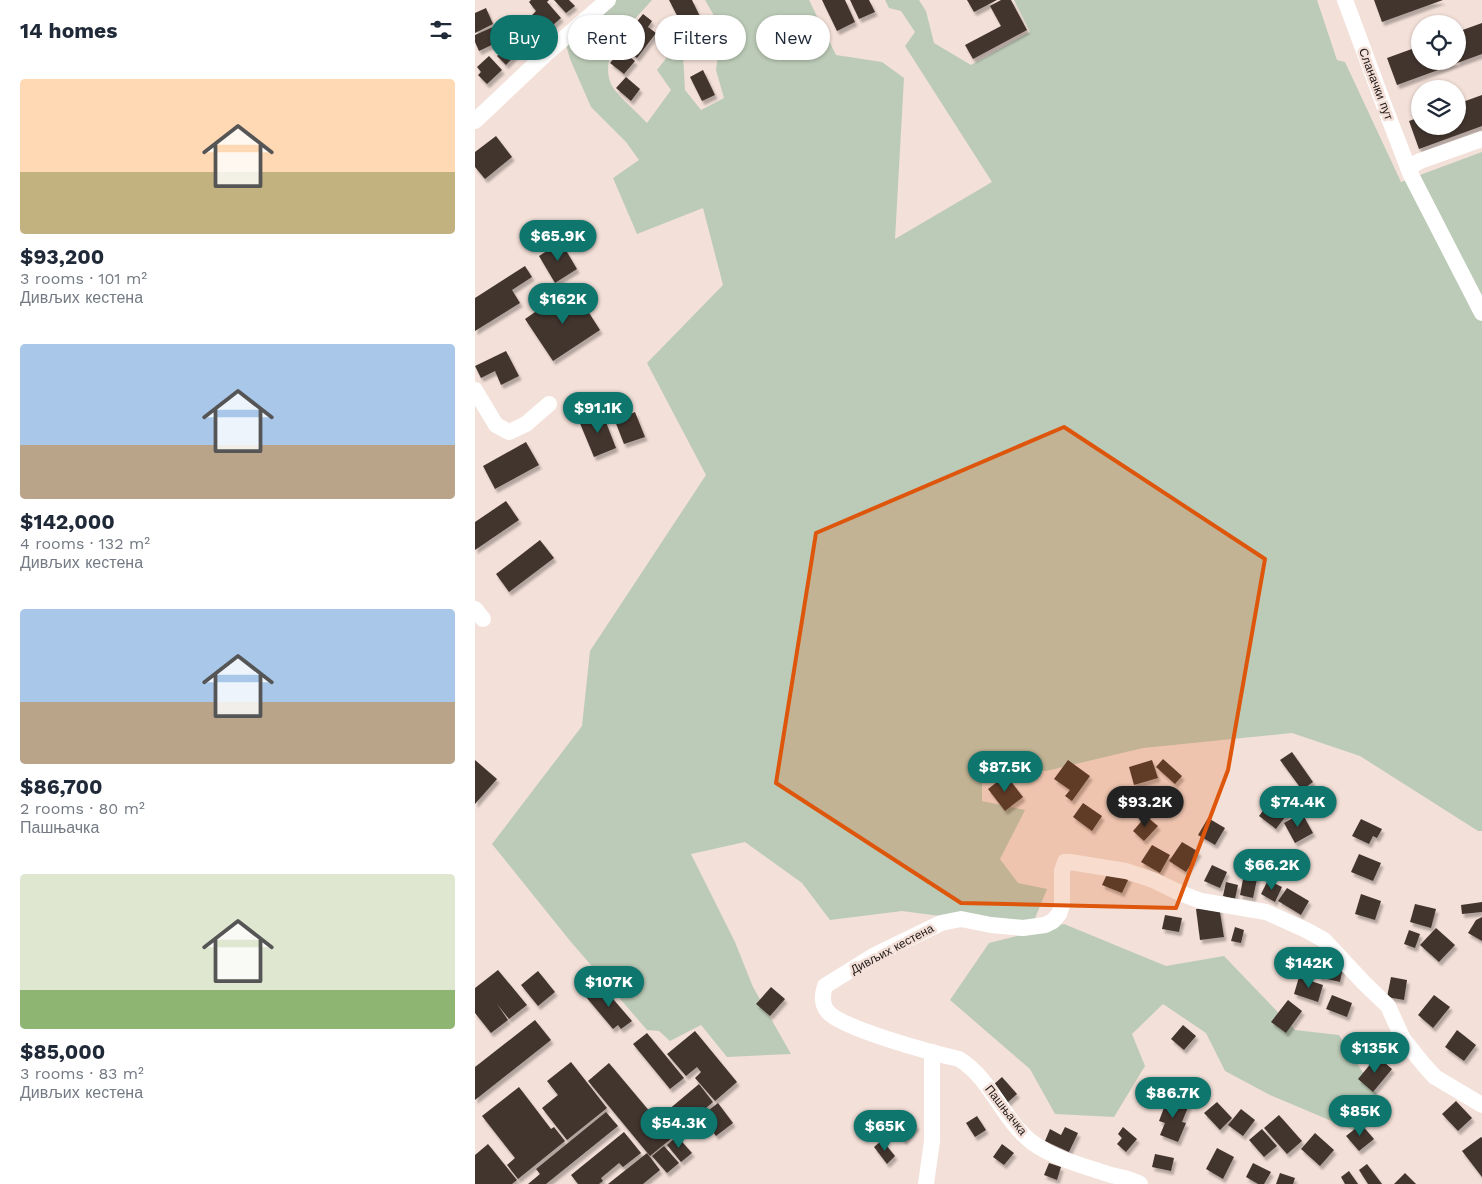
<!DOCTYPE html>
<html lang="en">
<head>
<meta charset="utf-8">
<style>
	body { margin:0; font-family:"Work Sans",sans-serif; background:#f6f6f7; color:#1f2937; height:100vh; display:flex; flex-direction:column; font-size:19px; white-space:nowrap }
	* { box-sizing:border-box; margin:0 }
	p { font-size:16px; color:#747a83 }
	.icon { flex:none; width:28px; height:28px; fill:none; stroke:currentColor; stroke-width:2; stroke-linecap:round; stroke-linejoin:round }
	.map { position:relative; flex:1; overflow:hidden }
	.details { display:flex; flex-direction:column; background:#fff; width:475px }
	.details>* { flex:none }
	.hud { position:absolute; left:15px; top:15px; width:475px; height:45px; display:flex; gap:10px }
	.tools { position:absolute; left:936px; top:15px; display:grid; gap:10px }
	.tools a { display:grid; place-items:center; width:55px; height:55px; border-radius:50%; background:#fff; box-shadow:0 1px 4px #0004; font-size:25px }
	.price { position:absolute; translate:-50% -42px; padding:0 11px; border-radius:18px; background:#0f766e; color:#fff; font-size:16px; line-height:32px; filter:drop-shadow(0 1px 2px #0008) }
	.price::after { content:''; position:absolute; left:50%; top:30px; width:15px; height:11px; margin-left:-8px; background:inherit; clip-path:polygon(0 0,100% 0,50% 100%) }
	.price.current { background:#222; color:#fff }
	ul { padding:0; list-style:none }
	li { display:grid; align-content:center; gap:10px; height:265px; padding:0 20px }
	li span { display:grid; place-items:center; height:155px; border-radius:5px; color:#555 }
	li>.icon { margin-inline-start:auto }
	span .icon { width:90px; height:90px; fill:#fffc; stroke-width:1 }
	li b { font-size:21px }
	h2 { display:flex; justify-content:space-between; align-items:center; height:60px; padding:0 20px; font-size:21px }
	.pill { padding:0 18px; border-radius:22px; background:#fff; box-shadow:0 1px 4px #0004; font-size:18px; line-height:45px }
	.pill.current { background:#0f766e; color:#fff }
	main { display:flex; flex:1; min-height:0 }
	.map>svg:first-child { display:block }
</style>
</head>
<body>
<main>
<section class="details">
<h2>14 homes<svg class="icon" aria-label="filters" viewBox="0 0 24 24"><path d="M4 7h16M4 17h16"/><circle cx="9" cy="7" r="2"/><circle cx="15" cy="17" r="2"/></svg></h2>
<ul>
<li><span style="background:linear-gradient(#ffd9b3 60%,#c2b280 0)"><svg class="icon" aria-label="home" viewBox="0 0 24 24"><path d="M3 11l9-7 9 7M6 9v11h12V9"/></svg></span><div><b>$93,200</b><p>3 rooms · 101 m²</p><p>Дивљих кестена</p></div></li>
<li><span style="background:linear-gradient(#a9c7e8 65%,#b9a48a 0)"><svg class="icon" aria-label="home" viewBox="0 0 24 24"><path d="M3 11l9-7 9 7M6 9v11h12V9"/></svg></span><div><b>$142,000</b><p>4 rooms · 132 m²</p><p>Дивљих кестена</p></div></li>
<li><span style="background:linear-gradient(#a9c7e8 60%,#b9a48a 0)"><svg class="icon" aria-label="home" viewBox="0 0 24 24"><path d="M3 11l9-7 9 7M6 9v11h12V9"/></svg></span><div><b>$86,700</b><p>2 rooms · 80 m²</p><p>Пашњачка</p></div></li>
<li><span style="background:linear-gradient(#dfe7d0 75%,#8fb573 0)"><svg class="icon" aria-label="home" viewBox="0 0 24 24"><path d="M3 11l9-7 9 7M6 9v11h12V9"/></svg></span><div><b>$85,000</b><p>3 rooms · 83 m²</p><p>Дивљих кестена</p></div></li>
</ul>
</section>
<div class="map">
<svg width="1007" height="1184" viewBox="0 0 1007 1184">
	<defs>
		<filter id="shadow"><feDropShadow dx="2.5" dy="4" stdDeviation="1" flood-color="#0004"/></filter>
	</defs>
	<rect width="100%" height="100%" fill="#f3e0d8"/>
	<g fill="#bccbb7">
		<path d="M133,0H177C158,22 121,54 137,86C142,95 164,114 172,123L196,90L182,70L192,57L208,54L210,90L226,110L249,98L241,70L244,48L253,40L230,0H334L361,55L407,62L429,78L420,239L517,182L430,46L440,32L426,11L414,8L410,0H444L451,11L459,43L496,65L555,32L539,0H842L862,60L870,62L926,182L1007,152V831H1003L885,756L817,733L668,748L571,771L507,763V801L550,810L525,859L543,883L572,889L556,928L427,911L355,920L327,883L270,842L216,854L260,942L278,987L316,1054L252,1057L226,1025L195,1041L184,1031L172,1030L96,942L17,844L107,726L115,651L231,475L172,363L248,285L228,208L162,234L138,178L164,160L151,142L116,107L95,59L89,38Z"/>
		<path d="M589,924L691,966L749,956L820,1030L864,1035L912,1110L885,1133L795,1095L750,1071L731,1033L688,1004L657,1034L670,1066L639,1117L580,1114L555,1069L475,1000L514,943Z"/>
	</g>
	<g fill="#43352f" filter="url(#shadow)">
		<path d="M56,0H74L72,2L86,18L68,34L54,18L61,11L54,2Z"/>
		<path d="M79,0H94L100,6L91,13Z"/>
		<path d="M194,0H217L235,37L211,49L205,36L211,33Z"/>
		<path d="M347,0H370L380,22L362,31Z"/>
		<path d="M375,0H394L400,12L384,19Z"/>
		<path d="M492,0H522L499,12Z"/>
		<path d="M526,0H536L552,30L498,59L490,45L526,26L515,6Z"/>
		<path d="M899,0H968L907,22Z"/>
		<path d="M11,8L18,24L0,33V13Z"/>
		<path d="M168,14L177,21L173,27L181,33L162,58L144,44Z"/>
		<path d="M1007,23V54L922,85L912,58L945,46V61H982V32Z"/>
		<path d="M18,27L25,41L4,51L0,42V35Z"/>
		<path d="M37,40L46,49L31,65L22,56Z"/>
		<path d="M146,50L160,61L149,74L135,63Z"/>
		<path d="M14,56L27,70L12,84L3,75L6,72L2,67Z"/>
		<path d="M228,70L240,95L227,101L215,77Z"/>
		<path d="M151,77L165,89L156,101L141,88Z"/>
		<path d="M1007,95V126L944,149L934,121L945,117V126H982V104Z"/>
		<path d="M21,136L37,157L10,179L0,167V152Z"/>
		<path d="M86,242L102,269L80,283L64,256Z"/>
		<path d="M50,266L57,277L37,290L45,303L0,331V298Z"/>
		<path d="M100,291L125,330L78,361L50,319L76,301L79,305Z"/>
		<path d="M31,351L44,376L26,385L20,371L6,378L0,366Z"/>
		<path d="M127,412L141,448L119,457L104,421Z"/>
		<path d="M160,412L170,437L149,444L140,421Z"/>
		<path d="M51,442L64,465L20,489L8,466Z"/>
		<path d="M31,501L44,520L0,550V522Z"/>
		<path d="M65,540L79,558L34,592L21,574Z"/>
		<path d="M817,752L838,782L827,790L805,760Z"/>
		<path d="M688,759L707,776L700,784L681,767Z"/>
		<path d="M0,760L22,779L0,804Z"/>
		<path d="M593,760L615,776L597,801L590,796L595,790L579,779Z"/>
		<path d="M677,760L683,778L659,785L654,767Z"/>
		<path d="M531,775L548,797L530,811L513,789Z"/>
		<path d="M796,800L813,813L801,829L784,816Z"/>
		<path d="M608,803L627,816L617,831L598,817Z"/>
		<path d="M827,813L838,833L820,843L809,823Z"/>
		<path d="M671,816L683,826L669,841L658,831Z"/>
		<path d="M733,818L750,828L740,845L723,835Z"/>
		<path d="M886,819L907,829L902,838L898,836L894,844L877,836Z"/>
		<path d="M707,842L724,852L711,872L694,861Z"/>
		<path d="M677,845L695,855L685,873L666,862Z"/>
		<path d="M884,854L906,863L898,881L876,872Z"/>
		<path d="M771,863L785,865L778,898L765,895Z"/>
		<path d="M737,865L752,872L745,888L729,881Z"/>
		<path d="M634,870L654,878L647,893L627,885Z"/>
		<path d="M793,880L807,887L800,902L786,894Z"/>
		<path d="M751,882L763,885L760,899L748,896Z"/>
		<path d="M812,888L834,901L826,915L803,901Z"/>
		<path d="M886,894L906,901L900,920L880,914Z"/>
		<path d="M1007,902V912L987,914L986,905Z"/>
		<path d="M940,904L961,909L956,928L935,922Z"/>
		<path d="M744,906L749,937L725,940L721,909Z"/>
		<path d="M690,915L707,918L704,932L687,929Z"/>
		<path d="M1007,917V941L993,933L1001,920Z"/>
		<path d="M760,927L769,930L766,943L756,941Z"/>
		<path d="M961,928L980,945L964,962L945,945Z"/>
		<path d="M934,930L945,934L940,948L929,944Z"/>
		<path d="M847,962L868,967L865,982L843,977Z"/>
		<path d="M23,970L52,1005L34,1019L22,1004L33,1020L16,1033L0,1013V988Z"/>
		<path d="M63,971L80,992L63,1006L46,985Z"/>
		<path d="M824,977L848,985L843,1002L819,994Z"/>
		<path d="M916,977L932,980L929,1000L912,997Z"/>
		<path d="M126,985L157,1021L146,1029L143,1025L138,1029L111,997Z"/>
		<path d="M296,987L310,999L295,1016L281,1004Z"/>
		<path d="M857,995L877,1003L872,1017L851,1009Z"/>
		<path d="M959,995L975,1007L958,1028L943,1015Z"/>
		<path d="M813,1000L827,1011L811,1033L796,1022Z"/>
		<path d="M60,1020L76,1040L0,1100V1067Z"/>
		<path d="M708,1025L721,1036L709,1050L696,1039Z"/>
		<path d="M982,1030L1001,1045L989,1061L970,1047Z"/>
		<path d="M220,1031L262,1082L240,1101L220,1078L226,1072L222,1067L211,1076L192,1054Z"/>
		<path d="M172,1033L209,1078L195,1089L158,1044Z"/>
		<path d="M902,1056L917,1069L898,1092L883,1079Z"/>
		<path d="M96,1062L132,1108L92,1140L67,1108L83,1095L72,1081Z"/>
		<path d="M134,1063L197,1138L175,1156L113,1081Z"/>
		<path d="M527,1077L542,1094L532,1103L517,1086Z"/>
		<path d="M224,1084L238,1102L201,1134L186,1116Z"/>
		<path d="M44,1087L76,1129L79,1127L90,1141L43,1179L32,1165L40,1158L7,1116Z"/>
		<path d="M693,1097L714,1105L707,1122L711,1123L703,1142L685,1135L690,1123L684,1121Z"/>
		<path d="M981,1101L997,1118L983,1131L967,1114Z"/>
		<path d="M742,1102L757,1118L745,1130L729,1113Z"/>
		<path d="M243,1103L258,1123L241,1136L230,1121L238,1114L234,1110Z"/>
		<path d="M766,1109L780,1120L768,1136L753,1125Z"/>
		<path d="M131,1112L143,1126L71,1184H53L65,1174L61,1169Z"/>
		<path d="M425,1112L442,1126L429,1141L413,1126Z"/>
		<path d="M804,1115L827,1141L812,1154L789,1128Z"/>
		<path d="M502,1116L511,1130L500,1137L491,1123Z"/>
		<path d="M886,1124L899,1139L884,1151L871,1136Z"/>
		<path d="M590,1127L603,1133L594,1152L570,1141L575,1129L586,1135Z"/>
		<path d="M648,1127L662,1139L651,1152L642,1144L647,1138L643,1134Z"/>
		<path d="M787,1129L802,1146L789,1157L774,1140Z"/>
		<path d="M149,1132L166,1153L148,1167L144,1163L126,1178L128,1181L124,1184H103L96,1175Z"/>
		<path d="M840,1133L859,1150L845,1166L826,1149Z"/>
		<path d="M202,1136L217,1153L206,1162L192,1145Z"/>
		<path d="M1006,1137L1007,1138V1177L987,1151Z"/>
		<path d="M407,1140L420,1156L412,1164L399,1147Z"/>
		<path d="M13,1144L42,1180L37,1184H0V1155Z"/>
		<path d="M527,1144L539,1153L529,1165L518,1157Z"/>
		<path d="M189,1146L204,1163L192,1173L177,1156Z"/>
		<path d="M742,1148L759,1157L748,1179L731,1169Z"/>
		<path d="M172,1153L185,1170L168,1184H133Z"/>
		<path d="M680,1154L699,1158L696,1171L677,1167Z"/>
		<path d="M574,1163L586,1167L582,1180L569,1175Z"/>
		<path d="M778,1163L796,1172L789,1184H783L771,1177Z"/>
		<path d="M892,1164L907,1184H893L884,1170Z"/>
		<path d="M874,1171L883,1184H870L866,1177Z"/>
		<path d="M805,1173L820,1178L818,1184H801Z"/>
		<path d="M930,1173L941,1184H919Z"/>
	</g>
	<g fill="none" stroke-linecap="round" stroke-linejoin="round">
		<g stroke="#fff" stroke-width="16">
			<path d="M870,0L910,108L936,175L1007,313"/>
			<path d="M0,121L72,53L133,0"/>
			<path d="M933,168L945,161L1007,139"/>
			<path d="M0,390L21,425L34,432L51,424L74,404"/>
			<path d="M0,609L8,619"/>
			<path d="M451,1184L457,1141V1052"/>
			<path d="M665,1184C653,1177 645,1178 633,1174C608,1166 579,1158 558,1143C527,1120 517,1079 484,1059C458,1053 368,1029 353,1012C346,1004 347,995 350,986L398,956L466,923L486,919L516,925L548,928L570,925L578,921L584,914L587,905V871L590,862H595L651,871L678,880L705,893L726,901L791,912L831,930L849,940L889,983L913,1006L928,1039L949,1065L960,1077L1007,1105"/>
		</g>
	</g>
	<path fill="#de560c" fill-opacity="0.2" stroke="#de560c" stroke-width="4" stroke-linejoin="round" d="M589,427L790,559L753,770L701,908L486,903L301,783L341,533Z"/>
	<g text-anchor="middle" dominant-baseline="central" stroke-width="5" stroke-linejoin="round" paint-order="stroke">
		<g font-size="12" fill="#1e1715" stroke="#f3e0d8">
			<text transform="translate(901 84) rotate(69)">Сланачки пут</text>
			<text transform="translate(417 949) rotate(-28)">Дивљих кестена</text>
			<text transform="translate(531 1110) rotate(52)">Пашњачка</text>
		</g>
	</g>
</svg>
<div class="tools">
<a><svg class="icon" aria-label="locate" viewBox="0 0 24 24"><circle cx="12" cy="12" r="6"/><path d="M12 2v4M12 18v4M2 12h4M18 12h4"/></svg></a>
<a><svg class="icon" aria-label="layers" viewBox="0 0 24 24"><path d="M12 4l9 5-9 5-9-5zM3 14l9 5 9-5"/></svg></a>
</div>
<b class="price" style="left:83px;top:262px">$65.9K</b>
<b class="price" style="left:88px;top:325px">$162K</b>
<b class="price" style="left:123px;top:434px">$91.1K</b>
<b class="price" style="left:530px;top:793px">$87.5K</b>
<b class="price current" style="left:670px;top:828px">$93.2K</b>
<b class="price" style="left:823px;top:828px">$74.4K</b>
<b class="price" style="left:797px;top:891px">$66.2K</b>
<b class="price" style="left:834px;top:989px">$142K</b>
<b class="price" style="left:134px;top:1008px">$107K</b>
<b class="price" style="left:900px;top:1074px">$135K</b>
<b class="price" style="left:698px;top:1119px">$86.7K</b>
<b class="price" style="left:885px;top:1137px">$85K</b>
<b class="price" style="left:204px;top:1149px">$54.3K</b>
<b class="price" style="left:410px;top:1152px">$65K</b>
<div class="hud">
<a class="pill current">Buy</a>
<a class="pill">Rent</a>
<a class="pill">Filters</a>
<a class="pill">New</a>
</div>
</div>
</main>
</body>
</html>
